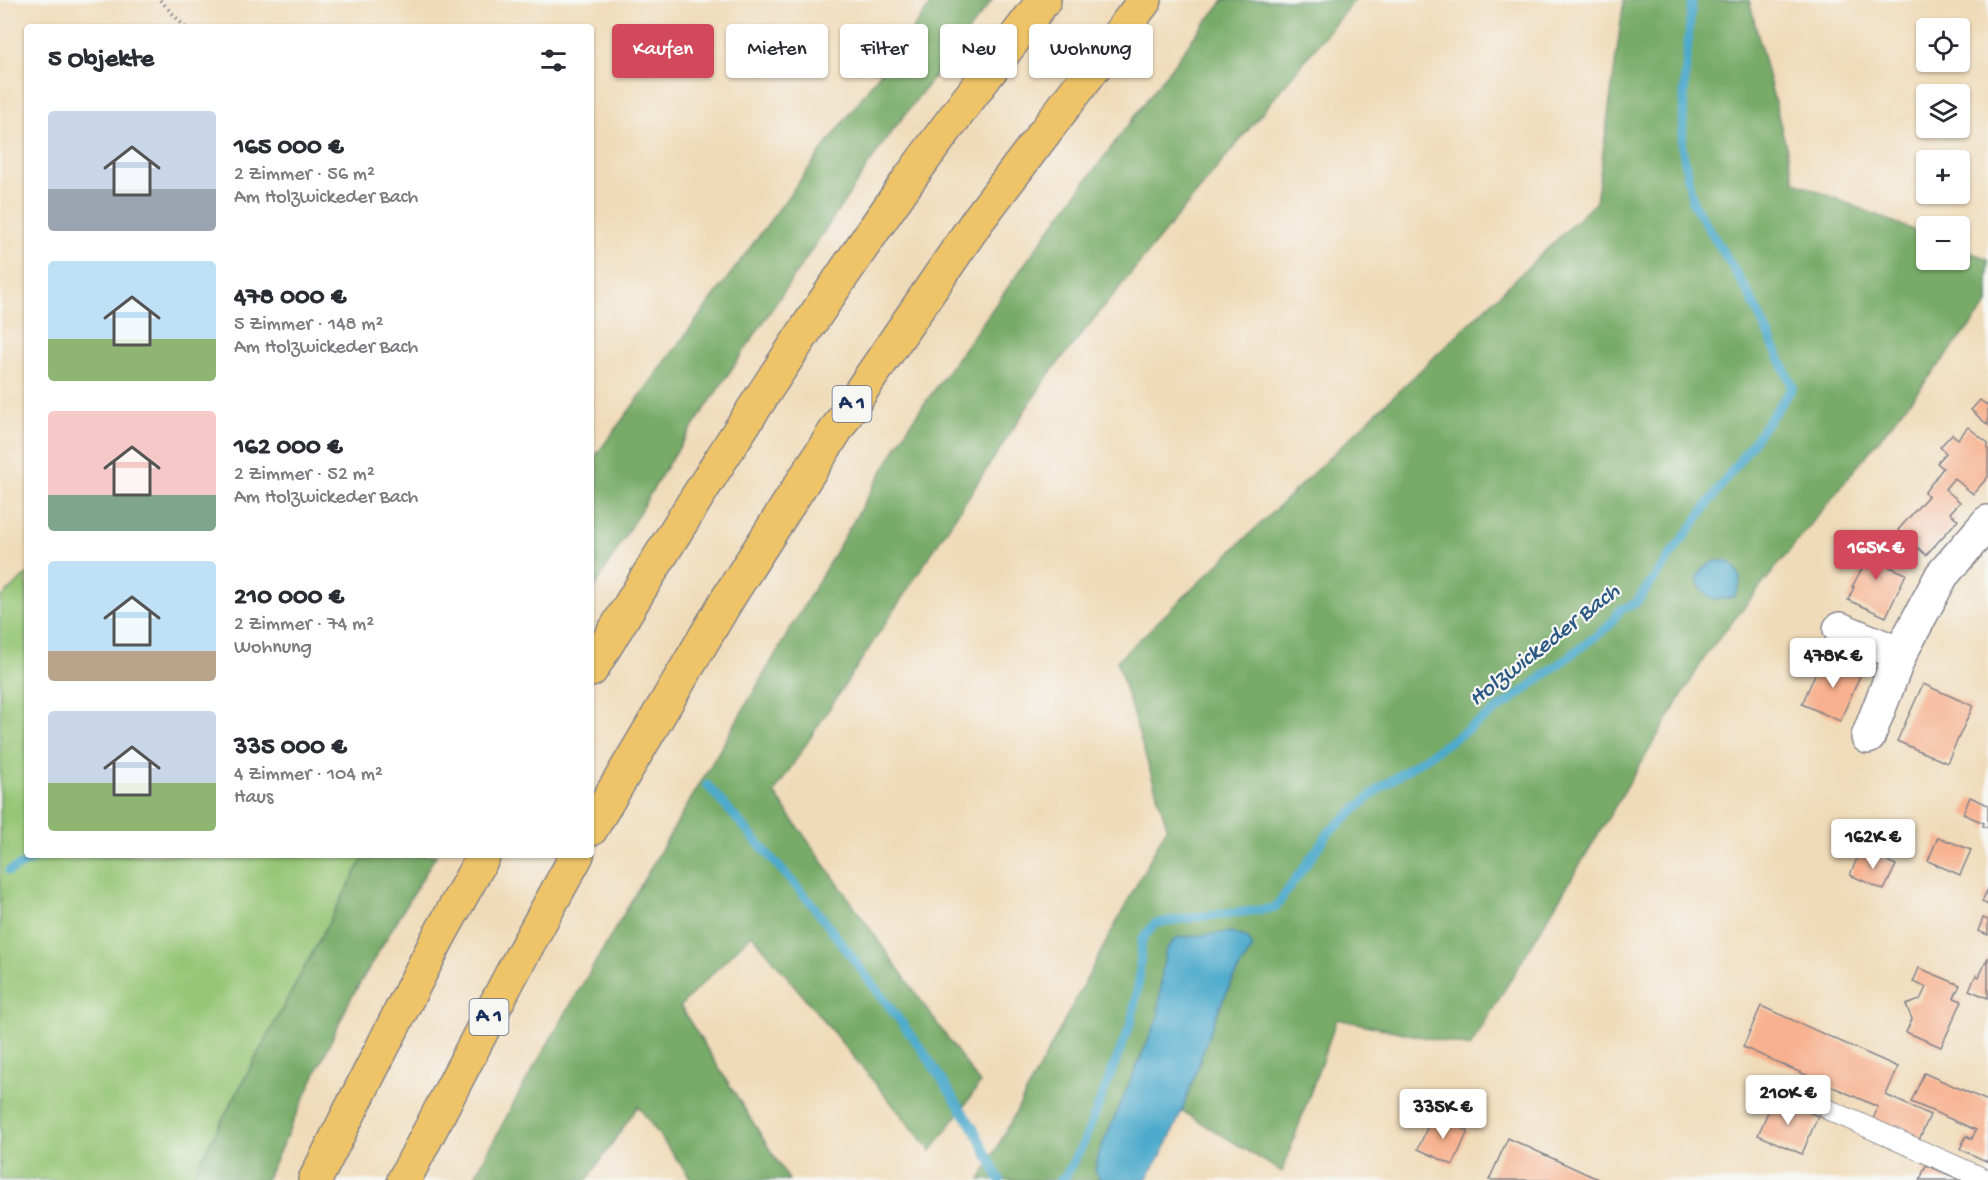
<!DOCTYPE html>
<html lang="de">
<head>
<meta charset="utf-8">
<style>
	body { margin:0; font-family:"Gochi Hand",sans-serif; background:#f7f7f7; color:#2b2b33; height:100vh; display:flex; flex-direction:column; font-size:22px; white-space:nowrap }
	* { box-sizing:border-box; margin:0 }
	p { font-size:20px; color:#7c7c81 }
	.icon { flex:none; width:33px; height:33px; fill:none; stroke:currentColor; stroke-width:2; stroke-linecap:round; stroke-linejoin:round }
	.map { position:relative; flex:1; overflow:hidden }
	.drawer { position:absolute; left:24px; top:24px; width:570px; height:834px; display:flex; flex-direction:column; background:#fff; border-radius:6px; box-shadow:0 2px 4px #0004 }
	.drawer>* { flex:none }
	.guide { position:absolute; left:612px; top:24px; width:570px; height:54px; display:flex; gap:12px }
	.buttons { position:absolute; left:1916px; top:18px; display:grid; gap:12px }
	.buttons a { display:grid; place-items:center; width:54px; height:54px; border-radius:6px; background:#fff; box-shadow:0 2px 4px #0004; font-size:30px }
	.price { position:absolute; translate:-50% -51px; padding:0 14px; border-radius:6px; background:#fff; color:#222; font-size:20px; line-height:39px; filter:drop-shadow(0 2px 3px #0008) }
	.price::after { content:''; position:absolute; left:50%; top:36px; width:18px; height:14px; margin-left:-9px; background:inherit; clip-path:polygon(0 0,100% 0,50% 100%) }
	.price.on { background:#d1495b; color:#fff }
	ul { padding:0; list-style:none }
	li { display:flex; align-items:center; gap:18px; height:150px; padding:0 24px }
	li span { display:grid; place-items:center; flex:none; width:168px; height:120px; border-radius:6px; color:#555 }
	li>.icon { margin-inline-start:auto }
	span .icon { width:72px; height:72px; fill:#fffc; stroke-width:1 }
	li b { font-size:26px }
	h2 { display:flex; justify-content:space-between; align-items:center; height:72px; padding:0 24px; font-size:26px }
	.pill { padding:0 21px; border-radius:6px; background:#fff; box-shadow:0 2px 4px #0004; font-size:21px; line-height:54px }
	.pill.on { background:#d1495b; color:#fff }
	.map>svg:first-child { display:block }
</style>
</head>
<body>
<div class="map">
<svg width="1988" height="1180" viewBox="0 0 1988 1180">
	<rect width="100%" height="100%" fill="#f6f6f2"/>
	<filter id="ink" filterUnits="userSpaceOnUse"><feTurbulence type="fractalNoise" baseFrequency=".0167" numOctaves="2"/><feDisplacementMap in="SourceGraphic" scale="12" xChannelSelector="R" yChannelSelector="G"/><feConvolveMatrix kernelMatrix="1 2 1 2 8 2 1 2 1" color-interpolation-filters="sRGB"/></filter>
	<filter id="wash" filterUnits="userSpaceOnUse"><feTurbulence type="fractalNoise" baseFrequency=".008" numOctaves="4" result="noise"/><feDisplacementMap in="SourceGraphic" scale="24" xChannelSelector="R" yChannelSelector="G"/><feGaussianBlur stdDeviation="1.35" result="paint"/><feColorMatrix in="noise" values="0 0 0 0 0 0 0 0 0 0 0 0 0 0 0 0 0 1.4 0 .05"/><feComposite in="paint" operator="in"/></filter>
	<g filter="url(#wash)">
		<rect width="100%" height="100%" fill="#f0dbb9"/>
		<path fill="#96c676" stroke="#587a6a" stroke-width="1.5" d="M27,574V855H365L190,1180H0V599Z"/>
		<g fill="#78ab67" stroke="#4a6d62" stroke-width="1.5">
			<path d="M934,0H992L884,142L668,464L591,593V462Z"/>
			<path d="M1224,0H1354L1049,374L774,793L980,1084L931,1151L752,934L680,1006L789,1180H692L638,1106L587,1180H473L519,1093L912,421L1047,233L1200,29Z"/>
			<path d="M1624,0H1749L1795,182L1926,235V260H1959V248L1988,259V304L1708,652L1470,1047L1337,1019L1282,1172L1150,1091L1112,1180H980L1167,827L1117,661L1596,202Z"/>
			<path d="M365,855H436L351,998L266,1180H190Z"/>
		</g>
		<g fill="#4eaacc" stroke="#346c95" stroke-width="1.5">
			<path d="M1715,561H1729C1741,574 1744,579 1735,596C1716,603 1703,599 1697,579L1704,567Z"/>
			<path d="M1230,932L1248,938L1252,949C1201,1019 1196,1110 1145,1180H1101L1095,1171L1098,1155L1158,1018L1162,973L1166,950L1176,938Z"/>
		</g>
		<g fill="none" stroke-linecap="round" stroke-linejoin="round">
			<g stroke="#4eaacc" stroke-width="9">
				<path d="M707,785L811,903L923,1051L974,1129L1000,1180"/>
				<path d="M9,871L41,855"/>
				<path d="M1060,1180L1066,1175L1083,1144L1131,1023L1139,981L1142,940L1154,924C1194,915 1235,914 1275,908L1329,832L1380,788L1510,701L1608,627L1620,610L1636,603L1793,387L1749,294L1693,203L1682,147L1685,77L1692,0"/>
			</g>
		</g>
		<g id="blocks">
			<g fill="#f7b18e">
				<path d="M1980,400L1988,406V425L1971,410Z"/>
				<path d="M1968,427L1988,443V477L1973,494L1954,478L1945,489L1960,502L1950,513L1958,520L1926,555L1898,530L1928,496L1924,493L1943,468L1937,463L1946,453L1940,447L1952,434L1958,439Z"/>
				<path d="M1861,539L1887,550L1881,563L1906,574L1886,617L1848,600L1854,587H1852L1868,557L1856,552Z"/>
				<path d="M1837,657L1863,669L1840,721L1802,704L1819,665L1831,670Z"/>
				<path d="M1923,684L1973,706L1947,763L1897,741Z"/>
				<path d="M1970,797L1988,805V828L1983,826L1984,823L1963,814Z"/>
				<path d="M1938,837L1971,850L1960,875L1928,861Z"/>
				<path d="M1861,849L1896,865L1884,890L1850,875Z"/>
				<path d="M1988,888V905L1982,902Z"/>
				<path d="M1983,918L1988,920V935L1978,931Z"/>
				<path d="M1988,957V998L1969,990L1976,975L1979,977Z"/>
				<path d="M1919,968L1960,985L1954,998L1962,1001L1941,1047L1906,1032L1912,1019L1906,1005L1920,1000L1926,987L1913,982Z"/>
				<path d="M1761,1006L1898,1067L1886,1095L1930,1115L1919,1140L1873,1119L1878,1107L1743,1047Z"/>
				<path d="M1924,1073L1988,1101V1162L1960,1149L1966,1136L1972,1139L1976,1130L1911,1102Z"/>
				<path d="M1774,1098L1818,1116L1802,1154L1758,1135Z"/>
				<path d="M1433,1114L1468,1131L1453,1165L1418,1149Z"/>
				<path d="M1508,1138L1600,1180H1489Z"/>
				<path d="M1926,1165L1961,1180H1920Z"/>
			</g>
		</g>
	</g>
	<g filter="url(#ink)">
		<use href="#blocks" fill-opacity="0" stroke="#86858c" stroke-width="1.5"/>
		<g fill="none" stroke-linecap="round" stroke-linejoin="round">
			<g stroke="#86858c" stroke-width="22">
				<path id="service" d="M1829,1110L1987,1180"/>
			</g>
			<g stroke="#86858c" stroke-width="36">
				<g id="minor">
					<path d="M1840,629L1900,654"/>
					<path d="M1868,737L1900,654L1942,575L1988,522"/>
				</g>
			</g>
			<g stroke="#86858c" stroke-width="36">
				<g id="motorway">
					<path d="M591,670C691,502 797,338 910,178C953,118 999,59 1044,0"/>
					<path d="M591,829L730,595L863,388L978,220L1145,0"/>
					<path d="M315,1180L438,938L484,855"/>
					<path d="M404,1180L511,975L577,855"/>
				</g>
			</g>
			<path stroke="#86858c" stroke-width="4" stroke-dasharray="1.5 4.5" stroke-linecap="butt" d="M160,0L185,27"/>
			<use href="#service" stroke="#fff" stroke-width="20"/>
			<use href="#minor" stroke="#fff" stroke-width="33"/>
			<use href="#motorway" stroke="#efc469" stroke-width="33"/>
		</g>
	</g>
	<g text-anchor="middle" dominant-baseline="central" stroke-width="4.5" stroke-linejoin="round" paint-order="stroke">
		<g fill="#f6f6f2" stroke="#5d6b8a" stroke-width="1.5">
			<rect x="832.5" y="386" width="39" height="36" rx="4.5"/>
			<rect x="469.5" y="999" width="39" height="36" rx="4.5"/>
		</g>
		<g font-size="21" font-weight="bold" fill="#1b2f5e">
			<text x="852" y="404">A 1</text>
			<text x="489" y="1017">A 1</text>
		</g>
		<g font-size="24" font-style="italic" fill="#2d5a84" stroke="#f6f6f2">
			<text transform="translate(1545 646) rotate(-38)">Holzwickeder Bach</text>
		</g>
	</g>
</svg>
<div class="buttons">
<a><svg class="icon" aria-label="locate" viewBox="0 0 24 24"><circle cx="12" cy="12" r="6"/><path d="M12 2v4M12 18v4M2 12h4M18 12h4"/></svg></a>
<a><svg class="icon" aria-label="layers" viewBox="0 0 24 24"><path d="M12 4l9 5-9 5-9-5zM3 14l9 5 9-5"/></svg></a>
<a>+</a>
<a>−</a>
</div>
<b class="price on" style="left:1876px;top:581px">165K €</b>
<b class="price" style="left:1833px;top:689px">478K €</b>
<b class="price" style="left:1873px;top:870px">162K €</b>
<b class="price" style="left:1788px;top:1126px">210K €</b>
<b class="price" style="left:1443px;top:1140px">335K €</b>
<div class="guide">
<a class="pill on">Kaufen</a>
<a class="pill">Mieten</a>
<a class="pill">Filter</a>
<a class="pill">Neu</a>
<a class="pill">Wohnung</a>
</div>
<section class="drawer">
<h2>5 Objekte<svg class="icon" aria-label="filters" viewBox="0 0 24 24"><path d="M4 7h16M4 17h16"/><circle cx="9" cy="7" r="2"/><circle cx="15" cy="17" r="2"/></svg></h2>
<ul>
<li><span style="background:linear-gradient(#c9d6e8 65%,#9aa5b1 0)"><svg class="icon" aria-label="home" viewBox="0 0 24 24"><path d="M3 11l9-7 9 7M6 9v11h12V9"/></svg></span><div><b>165 000 €</b><p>2 Zimmer · 56 m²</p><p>Am Holzwickeder Bach</p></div></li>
<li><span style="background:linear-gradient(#bfe0f5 65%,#8fb573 0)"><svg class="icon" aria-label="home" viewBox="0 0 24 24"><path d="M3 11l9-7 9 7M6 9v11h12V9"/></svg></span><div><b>478 000 €</b><p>5 Zimmer · 148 m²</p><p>Am Holzwickeder Bach</p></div></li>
<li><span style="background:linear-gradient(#f6c9c9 70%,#7fa58c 0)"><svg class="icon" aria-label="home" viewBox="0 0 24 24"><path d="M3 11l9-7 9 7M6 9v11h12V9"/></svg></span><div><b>162 000 €</b><p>2 Zimmer · 52 m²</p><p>Am Holzwickeder Bach</p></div></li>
<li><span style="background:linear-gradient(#bfe0f5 75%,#b9a48a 0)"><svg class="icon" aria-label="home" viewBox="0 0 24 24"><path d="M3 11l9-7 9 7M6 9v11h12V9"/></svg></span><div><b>210 000 €</b><p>2 Zimmer · 74 m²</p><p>Wohnung</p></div></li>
<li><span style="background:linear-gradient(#c9d6e8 60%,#8fb573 0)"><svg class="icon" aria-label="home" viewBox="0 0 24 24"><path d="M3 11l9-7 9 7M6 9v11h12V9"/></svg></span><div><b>335 000 €</b><p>4 Zimmer · 104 m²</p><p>Haus</p></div></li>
</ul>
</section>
</div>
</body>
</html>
